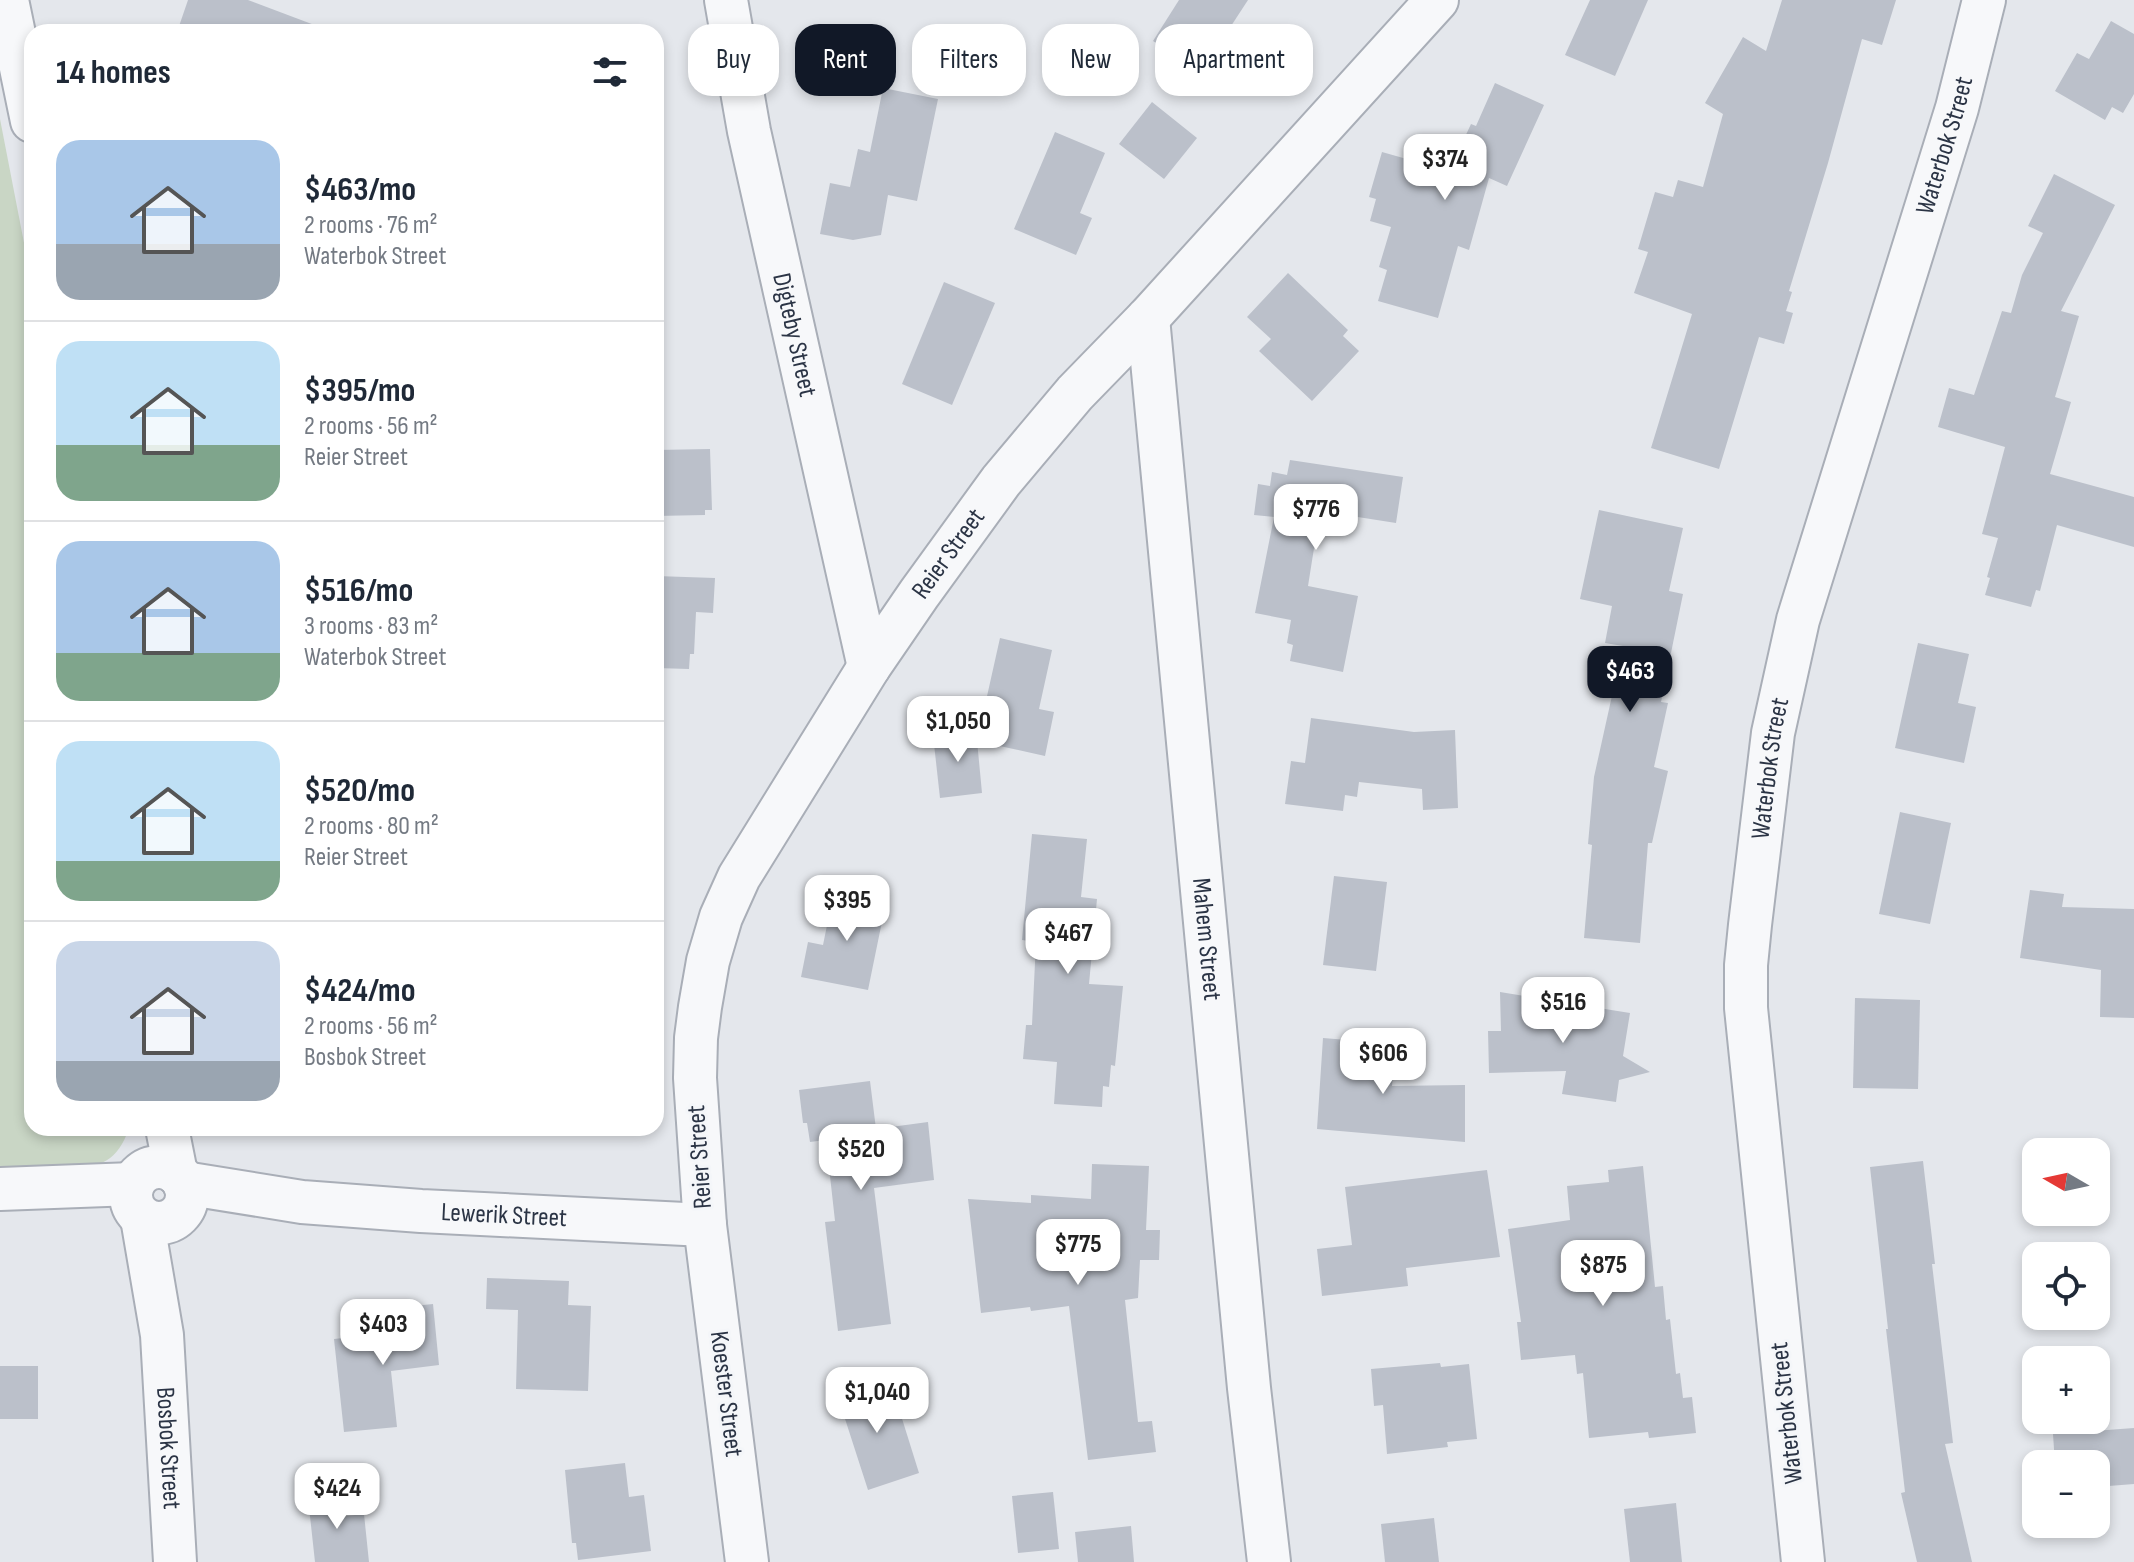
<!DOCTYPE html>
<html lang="en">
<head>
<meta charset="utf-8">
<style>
	body { margin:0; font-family:"Sofia Sans Condensed",sans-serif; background:#f6f6f7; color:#1f2937; height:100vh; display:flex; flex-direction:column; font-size:30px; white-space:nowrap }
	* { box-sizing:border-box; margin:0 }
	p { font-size:26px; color:#747a83 }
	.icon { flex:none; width:44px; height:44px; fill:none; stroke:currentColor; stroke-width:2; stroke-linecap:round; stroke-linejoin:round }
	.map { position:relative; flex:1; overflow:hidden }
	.side { position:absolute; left:24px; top:24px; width:640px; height:1112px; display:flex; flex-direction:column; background:#fff; border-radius:24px; box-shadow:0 4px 12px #0003 }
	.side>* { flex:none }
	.hud { position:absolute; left:688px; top:24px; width:760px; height:72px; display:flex; gap:16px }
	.needle { width:52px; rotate:279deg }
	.controls { position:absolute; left:2022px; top:1138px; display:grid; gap:16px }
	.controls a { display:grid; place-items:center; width:88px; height:88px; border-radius:16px; background:#fff; box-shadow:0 4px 12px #0003; font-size:40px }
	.price { position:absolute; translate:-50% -68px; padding:0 18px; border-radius:16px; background:#fff; color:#222; font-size:26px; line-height:52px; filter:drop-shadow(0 2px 4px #0008) }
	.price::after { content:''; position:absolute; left:50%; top:48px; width:24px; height:18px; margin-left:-12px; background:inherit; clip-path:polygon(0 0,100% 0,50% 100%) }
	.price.active { background:#111827; color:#fff }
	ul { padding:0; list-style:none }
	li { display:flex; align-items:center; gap:24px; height:200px; padding:0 32px }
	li+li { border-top:2px solid #e0e1e3 }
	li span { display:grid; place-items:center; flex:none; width:224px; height:160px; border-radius:24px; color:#555 }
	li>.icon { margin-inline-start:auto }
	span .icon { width:96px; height:96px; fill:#fffc; stroke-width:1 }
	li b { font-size:34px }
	h2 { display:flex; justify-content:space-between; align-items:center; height:96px; padding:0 32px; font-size:34px }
	.chip { padding:0 28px; border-radius:24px; background:#fff; box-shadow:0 4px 12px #0003; font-size:28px; line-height:72px }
	.chip.active { background:#111827; color:#fff }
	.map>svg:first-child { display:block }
</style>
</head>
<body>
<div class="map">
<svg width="2134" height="1562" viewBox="0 0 2134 1562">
	<rect width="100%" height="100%" fill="#e4e7ec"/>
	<path fill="#c9d6c5" d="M0,119L32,284V1128H129C115,1170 89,1169 52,1167C34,1167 17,1166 0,1166Z"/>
	<g fill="#bbc0ca">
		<path d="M188,0H248L325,29L324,32H177Z"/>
		<path d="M1179,0H1248L1201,72L1153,41Z"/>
		<path d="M1590,0H1648L1615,76L1565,55Z"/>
		<path d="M1782,0H1896L1882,45L1862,39L1828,163L1789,291L1792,292L1786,311L1793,313L1784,344L1759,337L1719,469L1651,448L1692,314L1634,293L1648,252L1638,249L1655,192L1673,197L1678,180L1703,187L1723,114L1705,103L1743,37L1766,51Z"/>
		<path d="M2111,21L2134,34V94L2123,113L2112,107L2105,120L2055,91L2077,53L2089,59Z"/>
		<path d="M953,29L999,38L987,93L942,84Z"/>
		<path d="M1495,83L1544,105L1507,186L1489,178L1469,250L1458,246L1438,318L1378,301L1387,270L1379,267L1391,227L1370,221L1376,199L1369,197L1382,152L1449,171L1471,124L1476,126Z"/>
		<path d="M883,88L938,99L917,201L888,195L881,235L853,240L820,234L830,183L850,187L858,149L870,152Z"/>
		<path d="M1152,102L1197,138L1164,179L1119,144Z"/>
		<path d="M1055,132L1105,153L1080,213L1092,218L1076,255L1014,229Z"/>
		<path d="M2054,174L2115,205L2061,311L2079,316L2055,397L2071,402L2050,474L2134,497V547L2057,525L2040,591L2036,590L2031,607L1985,595L1990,578L1987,577L1998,538L1982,534L2005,447L1938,427L1949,388L1974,395L2002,311L2011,313L2022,275L2043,233L2028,226Z"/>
		<path d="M1288,273L1348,330L1343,336L1359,351L1312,401L1259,351L1271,339L1247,317Z"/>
		<path d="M944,282L995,303L952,405L902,384Z"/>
		<path d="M710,449L712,510H705V515L656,516V450Z"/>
		<path d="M1290,460L1403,477L1396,523L1345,515L1343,527L1318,523L1308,586L1358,596L1343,672L1290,661L1293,645L1287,643L1291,620L1255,613L1274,517L1254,515L1258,484L1270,486L1272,472L1287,475Z"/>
		<path d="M1599,510L1683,528L1669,591L1683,594L1661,702L1668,703L1654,767L1668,771L1652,843H1648L1640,943L1584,938L1592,845L1588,844L1594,777L1623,646L1605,643L1612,606L1580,599Z"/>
		<path d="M656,576L715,578L713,613L696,612L694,654H690L689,669L656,668Z"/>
		<path d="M1000,638L1052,650L1039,709L1054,712L1045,756L977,741Z"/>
		<path d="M1918,643L1969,654L1958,703L1976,707L1964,763L1895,748Z"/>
		<path d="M1311,718L1414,732L1455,730L1458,808L1423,810L1422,789L1359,782L1357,797L1345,795L1343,811L1285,804L1291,761L1305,763Z"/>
		<path d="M976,730L982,793L940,798L933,735Z"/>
		<path d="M1900,812L1951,823L1930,924L1879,914Z"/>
		<path d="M1032,834L1087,839L1081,897L1097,899L1089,984L1123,986L1115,1066L1111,1065L1109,1087L1103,1086L1102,1107L1054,1104L1057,1062L1023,1059L1026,1025H1032L1036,942L1022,940Z"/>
		<path d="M1334,876L1387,882L1376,971L1323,965Z"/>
		<path d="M2030,890L2064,894L2062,907L2134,909V1018L2100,1017L2101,970L2020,958Z"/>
		<path d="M834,891L886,902L868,990L801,977L808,942L823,945Z"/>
		<path d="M1500,992L1630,1013L1623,1056L1650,1072L1619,1080L1616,1102L1562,1094L1566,1071L1489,1073L1488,1031H1501Z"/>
		<path d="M1855,998L1920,1000L1918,1089L1853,1088Z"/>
		<path d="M1323,1038L1396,1044L1392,1086L1465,1085V1142L1317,1129Z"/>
		<path d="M870,1081L876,1129L928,1122L934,1180L874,1188L891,1324L838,1331L825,1222L835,1221L826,1140L810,1142L807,1123H803L799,1090Z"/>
		<path d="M1923,1161L1935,1264H1932L1953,1443L1945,1444L1972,1562H1917L1901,1493L1905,1492L1886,1329H1888L1870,1167Z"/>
		<path d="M1092,1164L1149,1166L1146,1230H1160L1159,1260H1140L1138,1298L1125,1300L1138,1422L1152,1421L1156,1452L1088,1460L1069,1306L1031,1311L1030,1307L981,1313L968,1199L1031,1203V1195L1091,1199Z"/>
		<path d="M1643,1166L1655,1287L1663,1286L1666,1320L1670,1319L1676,1374L1680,1373L1683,1398L1692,1397L1696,1433L1649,1438L1648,1432L1589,1438L1583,1373L1577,1374L1575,1355L1521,1360L1517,1322H1521L1508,1229L1570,1220L1567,1186L1609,1182L1608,1170Z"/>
		<path d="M1487,1170L1500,1257L1406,1268L1408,1286L1322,1296L1317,1249L1352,1245L1345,1187Z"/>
		<path d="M487,1278L569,1281L568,1305L591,1306L588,1391L516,1389L518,1310L486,1309Z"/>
		<path d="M433,1304L439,1365L391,1371L397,1427L344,1432L334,1339L396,1332L394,1308Z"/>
		<path d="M1440,1363L1441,1367L1469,1364L1477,1439L1447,1442L1448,1447L1387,1454L1383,1405L1374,1406L1371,1369Z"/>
		<rect x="0" y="1366" width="38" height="53"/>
		<path d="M872,1379L878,1398L894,1393L919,1473L868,1490L836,1391Z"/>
		<path d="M2134,1428V1484L2096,1487V1464H2055L2053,1434Z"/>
		<path d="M625,1463L629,1497L644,1495L651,1551L578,1560L576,1543H572L565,1470Z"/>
		<path d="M1053,1492L1059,1549L1018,1553L1012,1496Z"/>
		<path d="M344,1494L346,1516L364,1514L369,1562H315L308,1498Z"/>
		<path d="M1676,1503L1682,1562H1630L1624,1509Z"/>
		<path d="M1434,1518L1439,1562H1385L1381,1524Z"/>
		<path d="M1131,1526L1134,1562H1078L1075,1532Z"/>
	</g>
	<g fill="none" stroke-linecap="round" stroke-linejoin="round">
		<g stroke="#a9aeb7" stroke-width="46">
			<g id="minor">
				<path d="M7,0L32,121"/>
				<path id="s1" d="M726,0L749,131L869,667"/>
				<path id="s2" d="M1148,318L1249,1388L1269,1562"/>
				<path d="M167,1128L176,1173"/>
				<circle cx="159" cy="1195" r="28"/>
				<path id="s3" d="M184,1183L302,1202L421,1211L705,1225"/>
				<path d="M0,1189L133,1184"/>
				<path id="s4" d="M142,1218L162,1335L175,1562"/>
				<path id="s5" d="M747,1562L705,1225L695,1078L696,1038L700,1007L708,961L721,917L739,877L869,667L919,594L1001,481L1075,393L1148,318L1437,0"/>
				<path id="s6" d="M1803,1562L1746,1008V965L1750,925L1773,733L1798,620L1957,108L1984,0"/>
			</g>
		</g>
		<use href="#minor" stroke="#f7f8fa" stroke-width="42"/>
	</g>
	<g text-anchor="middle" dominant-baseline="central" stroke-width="6" stroke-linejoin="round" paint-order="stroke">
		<g font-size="26" fill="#2b3445" stroke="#f4f6f9">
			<text stroke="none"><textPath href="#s6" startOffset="1446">Waterbok Street</textPath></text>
			<text stroke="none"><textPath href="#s1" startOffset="342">Digteby Street</textPath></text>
			<text stroke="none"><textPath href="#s5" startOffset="1080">Reier Street</textPath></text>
			<text stroke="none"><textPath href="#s6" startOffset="798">Waterbok Street</textPath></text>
			<text stroke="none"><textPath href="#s2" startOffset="624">Mahem Street</textPath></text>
			<text transform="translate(700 1157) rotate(-94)">Reier Street</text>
			<text stroke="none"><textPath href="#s3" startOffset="322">Lewerik Street</textPath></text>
			<text transform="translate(726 1394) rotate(83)">Koester Street</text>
			<text transform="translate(1787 1413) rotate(-96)">Waterbok Street</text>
			<text stroke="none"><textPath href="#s4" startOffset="232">Bosbok Street</textPath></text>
		</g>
	</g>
</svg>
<div class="controls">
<a><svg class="needle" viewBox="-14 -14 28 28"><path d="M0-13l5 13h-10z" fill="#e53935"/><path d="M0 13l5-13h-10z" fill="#747a83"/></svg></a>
<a><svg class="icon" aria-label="locate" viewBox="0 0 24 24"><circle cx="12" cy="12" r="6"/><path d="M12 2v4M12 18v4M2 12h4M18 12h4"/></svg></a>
<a>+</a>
<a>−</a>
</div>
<b class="price" style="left:1445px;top:202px">$374</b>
<b class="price" style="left:1316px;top:552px">$776</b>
<b class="price active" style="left:1630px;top:714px">$463</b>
<b class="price" style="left:958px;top:764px">$1,050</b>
<b class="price" style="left:847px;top:943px">$395</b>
<b class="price" style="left:1068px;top:976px">$467</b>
<b class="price" style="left:1563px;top:1045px">$516</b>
<b class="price" style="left:1383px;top:1096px">$606</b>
<b class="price" style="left:861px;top:1192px">$520</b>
<b class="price" style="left:1078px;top:1287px">$775</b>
<b class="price" style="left:1603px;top:1308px">$875</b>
<b class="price" style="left:383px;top:1367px">$403</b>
<b class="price" style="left:877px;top:1435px">$1,040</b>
<b class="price" style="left:337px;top:1531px">$424</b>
<div class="hud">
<a class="chip">Buy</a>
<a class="chip active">Rent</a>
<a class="chip">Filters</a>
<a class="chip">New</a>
<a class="chip">Apartment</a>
</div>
<section class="side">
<h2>14 homes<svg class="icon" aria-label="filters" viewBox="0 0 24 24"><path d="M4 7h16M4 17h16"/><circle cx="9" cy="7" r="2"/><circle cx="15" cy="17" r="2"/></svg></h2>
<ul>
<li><span style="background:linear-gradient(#a9c7e8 65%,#9aa5b1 0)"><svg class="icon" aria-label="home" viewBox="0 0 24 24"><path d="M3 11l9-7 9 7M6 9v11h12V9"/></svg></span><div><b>$463/mo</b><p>2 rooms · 76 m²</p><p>Waterbok Street</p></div></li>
<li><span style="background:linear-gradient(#bfe0f5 65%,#7fa58c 0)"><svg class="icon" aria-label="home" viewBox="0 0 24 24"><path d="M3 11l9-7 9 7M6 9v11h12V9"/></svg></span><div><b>$395/mo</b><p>2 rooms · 56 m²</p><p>Reier Street</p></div></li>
<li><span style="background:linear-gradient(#a9c7e8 70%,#7fa58c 0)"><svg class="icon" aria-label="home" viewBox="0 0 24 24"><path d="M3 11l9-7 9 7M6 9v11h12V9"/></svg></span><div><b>$516/mo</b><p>3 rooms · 83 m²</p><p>Waterbok Street</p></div></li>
<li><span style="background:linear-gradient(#bfe0f5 75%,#7fa58c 0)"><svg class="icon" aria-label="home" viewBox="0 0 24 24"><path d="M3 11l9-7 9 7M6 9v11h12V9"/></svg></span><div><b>$520/mo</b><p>2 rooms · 80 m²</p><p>Reier Street</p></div></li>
<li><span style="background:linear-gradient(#c9d6e8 75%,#9aa5b1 0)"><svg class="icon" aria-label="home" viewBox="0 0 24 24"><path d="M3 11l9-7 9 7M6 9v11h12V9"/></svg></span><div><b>$424/mo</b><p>2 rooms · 56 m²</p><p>Bosbok Street</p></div></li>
</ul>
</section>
</div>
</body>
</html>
